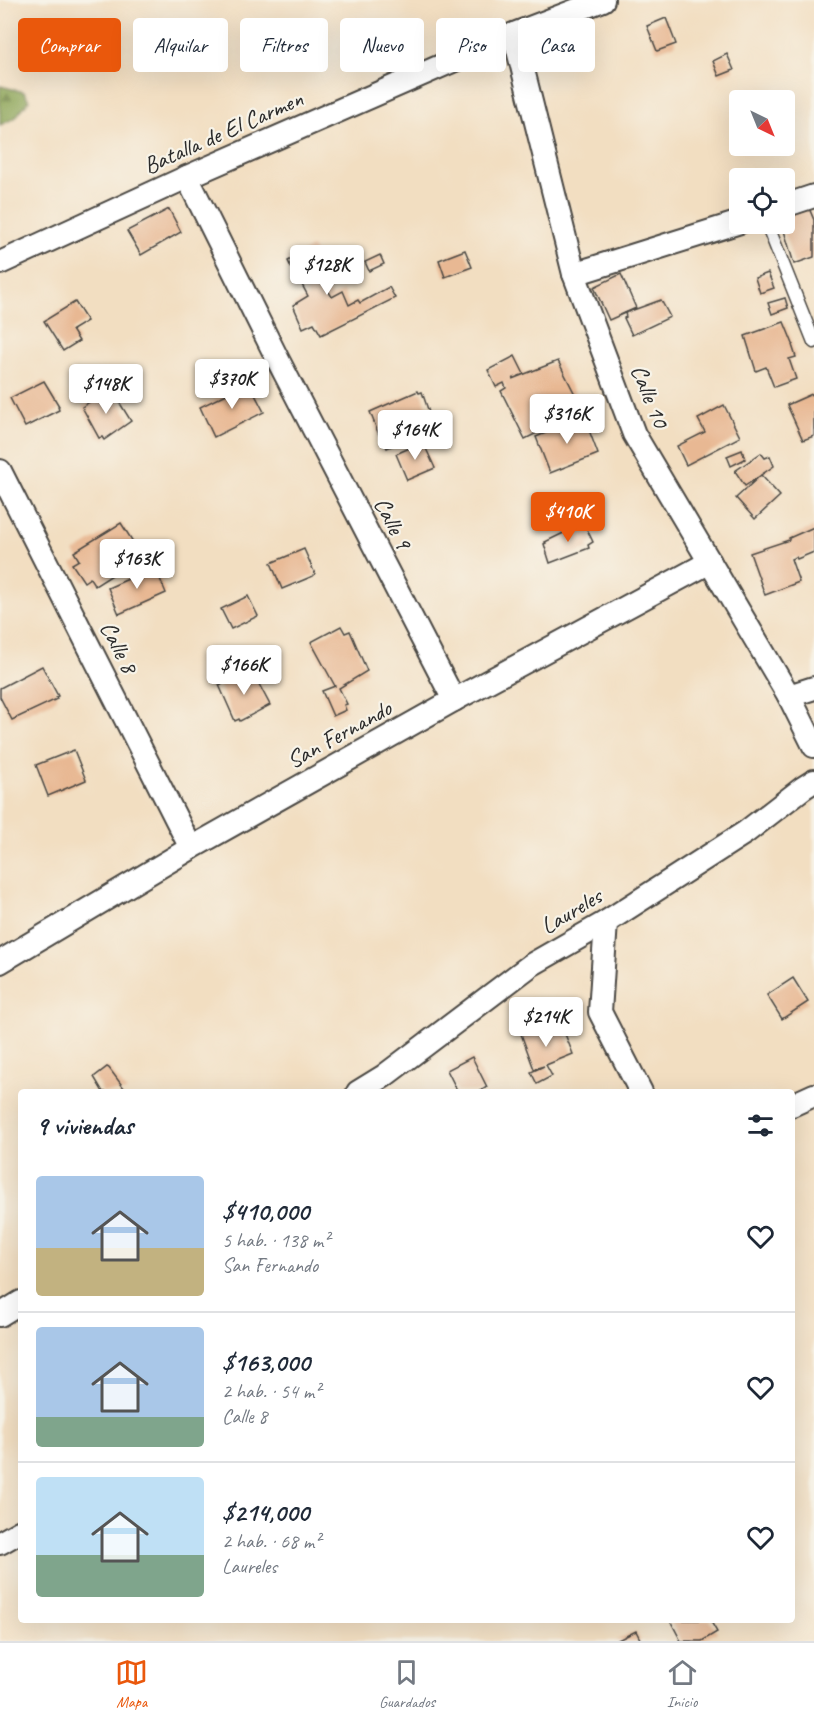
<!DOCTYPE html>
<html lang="es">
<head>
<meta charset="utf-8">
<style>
	body { margin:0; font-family:Caveat,sans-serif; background:#f2f2f3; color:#1f2937; height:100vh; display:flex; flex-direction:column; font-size:22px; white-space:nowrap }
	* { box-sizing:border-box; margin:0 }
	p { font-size:20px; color:#747a83 }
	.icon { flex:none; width:33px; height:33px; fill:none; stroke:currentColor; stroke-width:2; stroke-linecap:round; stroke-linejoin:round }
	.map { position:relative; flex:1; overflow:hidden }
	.details { position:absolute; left:18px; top:1089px; width:777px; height:534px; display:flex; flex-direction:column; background:#fff; border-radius:6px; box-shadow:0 6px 24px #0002 }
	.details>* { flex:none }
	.banner { position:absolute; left:18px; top:18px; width:778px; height:54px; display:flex; gap:12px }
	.needle { width:39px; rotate:137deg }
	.buttons { position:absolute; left:729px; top:90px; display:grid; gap:12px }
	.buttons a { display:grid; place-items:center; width:66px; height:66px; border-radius:6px; background:#fff; box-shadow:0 6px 24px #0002; font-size:30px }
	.price { position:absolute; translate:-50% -51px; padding:0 14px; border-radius:6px; background:#fff; color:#222; font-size:20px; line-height:39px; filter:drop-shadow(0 2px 3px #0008) }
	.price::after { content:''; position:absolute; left:50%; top:36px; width:18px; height:14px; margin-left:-9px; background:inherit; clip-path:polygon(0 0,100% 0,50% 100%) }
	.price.current { background:#ea580c; color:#fff }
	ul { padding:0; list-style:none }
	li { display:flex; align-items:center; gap:18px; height:150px; padding:0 18px }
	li+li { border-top:2px solid #e0e1e3 }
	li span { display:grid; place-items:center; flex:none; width:168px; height:120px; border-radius:6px; color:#555 }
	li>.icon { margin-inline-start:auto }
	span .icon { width:72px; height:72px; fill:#fffc; stroke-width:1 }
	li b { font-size:26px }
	h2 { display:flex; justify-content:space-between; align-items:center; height:72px; padding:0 18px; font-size:26px }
	.pill { padding:0 21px; border-radius:6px; background:#fff; box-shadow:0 6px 24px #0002; font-size:21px; line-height:54px }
	.pill.current { background:#ea580c; color:#fff }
	.dock { display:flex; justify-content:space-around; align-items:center; height:84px; border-top:2px solid #e0e1e3; background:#fff; font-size:16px; color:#747a83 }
	.dock a { display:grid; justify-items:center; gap:3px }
	.dock .current { color:#ea580c }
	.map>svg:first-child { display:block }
</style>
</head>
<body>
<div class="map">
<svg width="814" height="1641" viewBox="0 0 814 1641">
	<defs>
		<pattern id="forest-firs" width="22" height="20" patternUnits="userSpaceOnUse" patternTransform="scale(1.5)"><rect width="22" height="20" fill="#8ca456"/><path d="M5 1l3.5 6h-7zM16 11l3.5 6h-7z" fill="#738647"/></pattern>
	</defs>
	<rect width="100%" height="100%" fill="#f7f3e8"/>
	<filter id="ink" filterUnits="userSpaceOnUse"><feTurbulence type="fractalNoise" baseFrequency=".0167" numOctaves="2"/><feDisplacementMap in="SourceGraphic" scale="12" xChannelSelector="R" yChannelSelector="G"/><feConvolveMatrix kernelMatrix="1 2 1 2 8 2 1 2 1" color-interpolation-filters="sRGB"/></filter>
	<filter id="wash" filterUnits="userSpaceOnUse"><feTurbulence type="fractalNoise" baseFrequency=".008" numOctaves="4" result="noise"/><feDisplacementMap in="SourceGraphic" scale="24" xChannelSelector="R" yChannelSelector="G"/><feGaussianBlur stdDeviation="1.35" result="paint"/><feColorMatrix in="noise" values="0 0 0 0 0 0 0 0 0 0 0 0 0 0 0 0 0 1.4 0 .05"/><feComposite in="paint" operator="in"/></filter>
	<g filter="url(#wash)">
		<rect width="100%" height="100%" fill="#f2dec1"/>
		<path fill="url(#forest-firs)" stroke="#5c6840" stroke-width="1.5" d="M0,86L24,92L29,100L15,118L0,125Z"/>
		<g id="blocks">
			<g fill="#e8b893">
				<path d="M666,18L676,44L657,51L647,26Z"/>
				<path d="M727,54L734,70L719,76L713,61Z"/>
				<path d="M806,201L814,220V257L794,264L782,224H784V209Z"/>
				<path d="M169,209L181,232L141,255L127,231Z"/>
				<path d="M312,247L332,283L326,287L332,297L343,291L349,305L358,300L360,303L389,287L395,298L321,335L314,323L303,328L293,305L308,296L301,283L299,284L288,261Z"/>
				<path d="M465,250L472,267L445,277L439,260Z"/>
				<path d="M380,255L384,264L369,271L365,262Z"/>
				<path d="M768,273L774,288L760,293L755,278Z"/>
				<path d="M621,274L636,308L609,320L594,287Z"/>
				<path d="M785,298L788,308L772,314L768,303Z"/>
				<path d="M661,300L670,317L632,335L624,318L626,317L625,313Z"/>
				<path d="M75,302L87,321L72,330L79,341L63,351L44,321Z"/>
				<path d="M784,322L793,344L792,345L796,357L789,359L796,379L774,387L766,367L756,371L745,336Z"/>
				<path d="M515,356L524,374L512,379L558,361L583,410L525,439L501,391L506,388L504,383L496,387L488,370Z"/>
				<path d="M44,381L59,406L58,407L59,410L25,427L10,398Z"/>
				<path d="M249,383L264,412L214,437L200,407Z"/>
				<path d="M109,389L111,393L113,392L131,421L104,440L102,437L99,438L82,407Z"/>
				<path d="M418,391L419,393L422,392L434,427L387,448L385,444L383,445L370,412Z"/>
				<path d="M814,393V436L803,440L787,405Z"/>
				<path d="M724,405L740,437L686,465L677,446L705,432L698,419Z"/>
				<path d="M584,417L598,454L550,473L536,437Z"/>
				<path d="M423,442L435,468L407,480L396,454Z"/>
				<path d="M742,450L745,459L731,466L727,456Z"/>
				<path d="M761,453L765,458L770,456L774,466L761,475L780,496L755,519L736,498L761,475L745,486L735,471Z"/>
				<path d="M121,523L142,556L95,586L90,578L84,582L72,564L79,560L74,552Z"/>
				<path d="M584,523L593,542L588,545L589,548L550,563L544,544L546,543L545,542Z"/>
				<path d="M814,527V552L797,559L796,557L791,559L799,582L765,595L750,553L789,540V538Z"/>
				<path d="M304,549L315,574L313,576L282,589L271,563Z"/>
				<path d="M155,567L166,593L119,614L108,588Z"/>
				<path d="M248,596L258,616L231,629L221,609Z"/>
				<path d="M341,626L345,633L350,631L367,671L339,688L347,704L344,705L346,710L333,716L322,691L335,686L311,642Z"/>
				<path d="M42,666L58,696L56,697L57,699L12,720L0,697V688Z"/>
				<path d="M252,671L270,705L240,721L239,719L235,721L219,685Z"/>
				<path d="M74,750L86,780L48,796L36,765Z"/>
				<path d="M793,978L808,1002L782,1019L767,995Z"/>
				<path d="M559,1019L573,1054L546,1065L552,1076L537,1084L531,1072L544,1066L534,1069L521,1034Z"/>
				<path d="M472,1057L487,1087L479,1092H458L447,1070Z"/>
				<path d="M107,1067L109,1068L127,1092H103L94,1077Z"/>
				<path d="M670,1620H710L717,1632L702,1641H681Z"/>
				<path d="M636,1631L641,1641H616Z"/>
			</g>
		</g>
	</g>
	<g filter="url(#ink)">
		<use href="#blocks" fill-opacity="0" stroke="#494642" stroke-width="1.5"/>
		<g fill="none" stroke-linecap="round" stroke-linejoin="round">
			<g stroke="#494642" stroke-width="15">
				<path id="lane" d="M767,224L814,342"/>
			</g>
			<g stroke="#494642" stroke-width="26">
				<g id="street">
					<path d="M514,34L574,274L634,434L789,696L814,746"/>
					<path d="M187,177L278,360L454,700"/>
					<path d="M784,206L814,196"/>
					<path d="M0,263L187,177L514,34L603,0"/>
					<path d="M574,274L740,222"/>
					<path d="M0,471L191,848"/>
					<path d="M789,696L814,688"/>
					<path d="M606,922L600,1012L641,1092"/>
					<path d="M0,962L191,848L454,700L710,562"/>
					<path d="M358,1092L384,1076L531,965L606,922L746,832L803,788L814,781"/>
					<path d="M792,1105L814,1095"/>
					<path d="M0,1315L21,1302"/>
					<path d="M0,1543L21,1531"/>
				</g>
			</g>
			<use href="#lane" stroke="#fff" stroke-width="12"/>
			<use href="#street" stroke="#fff" stroke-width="22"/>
		</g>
	</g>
	<g text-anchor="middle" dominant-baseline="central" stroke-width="4.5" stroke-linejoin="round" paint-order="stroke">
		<g font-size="24" fill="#2b2b2b" stroke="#f7f3e8">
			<text transform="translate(223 132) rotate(-24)">Batalla de El Carmen</text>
			<text transform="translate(650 396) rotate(68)">Calle 10</text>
			<text transform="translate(393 523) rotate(63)">Calle 9</text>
			<text transform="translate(119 647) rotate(63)">Calle 8</text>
			<text transform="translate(339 734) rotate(-29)">San Fernando</text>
			<text transform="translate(571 911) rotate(-31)">Laureles</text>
		</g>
	</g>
</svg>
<div class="buttons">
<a><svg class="needle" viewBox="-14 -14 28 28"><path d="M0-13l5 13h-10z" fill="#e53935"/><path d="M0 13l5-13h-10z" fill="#747a83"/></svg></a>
<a><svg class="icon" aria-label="locate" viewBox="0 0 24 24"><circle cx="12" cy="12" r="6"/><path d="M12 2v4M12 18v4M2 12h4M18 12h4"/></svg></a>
</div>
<b class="price" style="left:327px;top:296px">$128K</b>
<b class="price" style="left:232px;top:410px">$370K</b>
<b class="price" style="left:106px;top:415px">$148K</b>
<b class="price" style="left:567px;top:445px">$316K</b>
<b class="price" style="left:415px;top:461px">$164K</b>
<b class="price current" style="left:568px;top:543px">$410K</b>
<b class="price" style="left:137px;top:590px">$163K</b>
<b class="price" style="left:244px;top:696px">$166K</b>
<b class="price" style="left:546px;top:1048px">$214K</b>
<div class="banner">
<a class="pill current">Comprar</a>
<a class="pill">Alquilar</a>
<a class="pill">Filtros</a>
<a class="pill">Nuevo</a>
<a class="pill">Piso</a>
<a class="pill">Casa</a>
</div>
<section class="details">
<h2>9 viviendas<svg class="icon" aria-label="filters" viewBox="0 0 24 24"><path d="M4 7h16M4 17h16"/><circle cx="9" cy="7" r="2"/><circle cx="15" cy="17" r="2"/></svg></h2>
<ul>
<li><span style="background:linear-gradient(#a9c7e8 60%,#c2b280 0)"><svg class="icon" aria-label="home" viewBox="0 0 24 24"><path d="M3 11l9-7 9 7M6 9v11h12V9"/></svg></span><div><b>$410,000</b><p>5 hab. · 138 m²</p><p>San Fernando</p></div><svg class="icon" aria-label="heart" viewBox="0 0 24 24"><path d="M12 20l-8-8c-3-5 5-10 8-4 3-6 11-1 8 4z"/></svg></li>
<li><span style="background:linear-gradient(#a9c7e8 75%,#7fa58c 0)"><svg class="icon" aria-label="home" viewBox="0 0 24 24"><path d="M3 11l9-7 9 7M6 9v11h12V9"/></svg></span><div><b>$163,000</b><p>2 hab. · 54 m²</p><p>Calle 8</p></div><svg class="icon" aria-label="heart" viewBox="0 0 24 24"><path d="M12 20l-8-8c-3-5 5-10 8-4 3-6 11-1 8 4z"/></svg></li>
<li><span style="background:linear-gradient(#bfe0f5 65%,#7fa58c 0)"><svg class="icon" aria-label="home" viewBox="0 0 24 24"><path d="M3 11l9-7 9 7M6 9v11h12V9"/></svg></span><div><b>$214,000</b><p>2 hab. · 68 m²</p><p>Laureles</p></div><svg class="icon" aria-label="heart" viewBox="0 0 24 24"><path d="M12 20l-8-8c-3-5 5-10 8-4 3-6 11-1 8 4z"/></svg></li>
</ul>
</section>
</div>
<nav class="dock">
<a class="current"><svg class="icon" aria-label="map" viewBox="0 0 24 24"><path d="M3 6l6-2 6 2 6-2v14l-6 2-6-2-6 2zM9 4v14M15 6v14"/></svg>Mapa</a>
<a><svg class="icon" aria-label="saved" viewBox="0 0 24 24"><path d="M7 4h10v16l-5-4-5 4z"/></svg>Guardados</a>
<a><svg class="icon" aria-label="home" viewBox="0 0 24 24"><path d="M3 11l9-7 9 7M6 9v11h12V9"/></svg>Inicio</a>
</nav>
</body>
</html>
